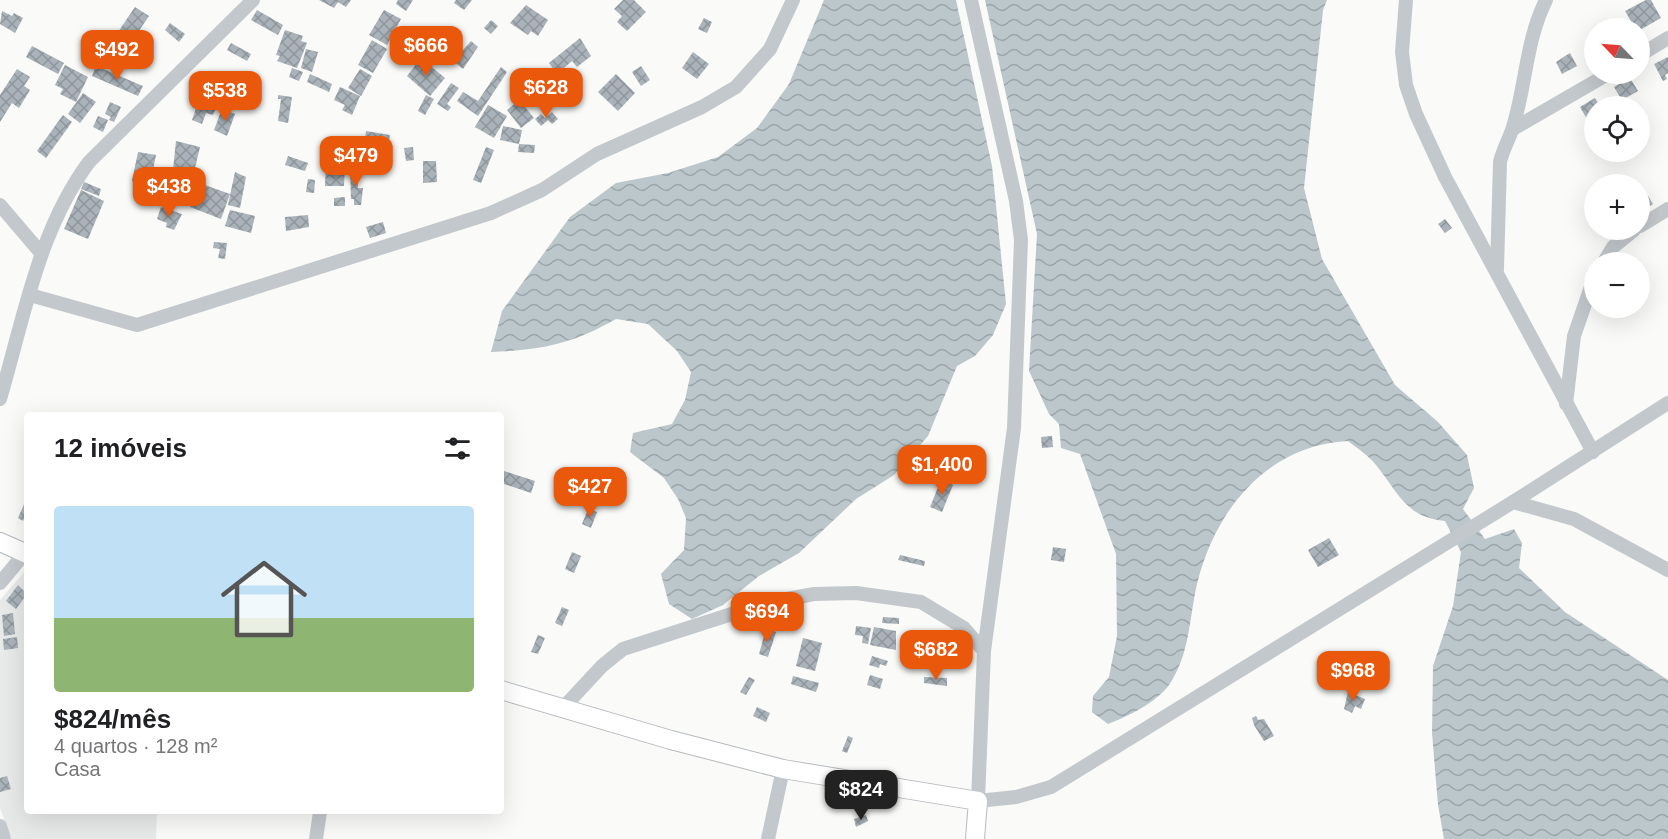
<!DOCTYPE html>
<html lang="pt">
<head>
<meta charset="utf-8">
<style>
	body { margin:0; font-family:Helvetica,sans-serif; background:#f6f6f6; color:#202124; height:100vh; display:flex; flex-direction:column; font-size:22px; white-space:nowrap }
	* { box-sizing:border-box; margin:0 }
	p { font-size:20px; color:#757577 }
	.icon { flex:none; width:33px; height:33px; fill:none; stroke:currentColor; stroke-width:2; stroke-linecap:round; stroke-linejoin:round }
	.map { position:relative; flex:1; overflow:hidden }
	.sheet { position:absolute; left:24px; top:412px; width:480px; height:402px; display:flex; flex-direction:column; background:#fff; border-radius:6px; box-shadow:0 6px 24px #0002 }
	.sheet>* { flex:none }
	.needle { width:39px; rotate:295deg }
	.controls { position:absolute; left:1584px; top:18px; display:grid; gap:12px }
	.controls a { display:grid; place-items:center; width:66px; height:66px; border-radius:50%; background:#fff; box-shadow:0 6px 24px #0002; font-size:30px }
	.price { position:absolute; translate:-50% -51px; padding:0 14px; border-radius:12px; background:#ea580c; color:#fff; font-size:20px; line-height:39px; filter:drop-shadow(0 2px 3px #0008) }
	.price::after { content:''; position:absolute; left:50%; top:36px; width:18px; height:14px; margin-left:-9px; background:inherit; clip-path:polygon(0 0,100% 0,50% 100%) }
	.price.current { background:#222; color:#fff }
	ul { padding:0; list-style:none }
	li { display:grid; align-content:center; gap:12px; height:318px; padding:0 30px }
	li+li { border-top:2px solid #e0e0e0 }
	li span { display:grid; place-items:center; height:186px; border-radius:6px; color:#555 }
	li>.icon { margin-inline-start:auto }
	span .icon { width:108px; height:108px; fill:#fffc; stroke-width:1 }
	li b { font-size:26px }
	h2 { display:flex; justify-content:space-between; align-items:center; height:72px; padding:0 30px; font-size:26px }
	.map>svg:first-child { display:block }
</style>
</head>
<body>
<div class="map">
<svg width="1668" height="839" viewBox="0 0 1668 839">
	<defs>
		<pattern id="water-waves" width="16" height="10" patternUnits="userSpaceOnUse" patternTransform="scale(1.5)"><rect width="16" height="10" fill="#bbc7cb"/><path d="M0 5q4-4 8 0t8 0" fill="none" stroke="#9ca6aa"/></pattern>
		<pattern id="building-cross-hatch" width="8" height="8" patternUnits="userSpaceOnUse" patternTransform="scale(1.5)"><rect width="8" height="8" fill="#aab3b9"/><path d="M0 0l8 8M0 8l8-8" fill="none" stroke="#8e969c"/></pattern>
	</defs>
	<rect width="100%" height="100%" fill="#fafaf8"/>
	<path fill="#e8e9e9" d="M27,569V812H157L156,839H12L10,836L0,808V600Z"/>
	<g fill="url(#water-waves)">
		<path d="M824,0H956L992,166L1006,304L993,335L975,356L957,366L928,436L894,475L856,499L799,553L759,576L723,605L692,619L669,604L661,574L684,550L686,518L678,499L664,478L630,452L633,433L672,424L685,400L691,372L677,351L648,324L616,319C572,344 542,350 491,352L502,311L570,217L616,183L668,173L718,157L757,128L789,84Z"/>
		<path d="M985,0H1327L1323,10L1304,188L1322,259L1395,385L1438,422L1467,455L1474,488L1463,509L1485,539L1514,529L1522,543L1519,568L1565,612L1668,680V839H1444L1438,805L1432,733L1433,666L1453,606L1461,552L1445,521C1405,517 1399,493 1376,465C1369,456 1357,448 1348,441C1267,445 1215,510 1197,584C1189,619 1190,654 1169,685C1157,702 1127,717 1108,724L1092,712L1093,696L1109,677L1117,636L1116,554L1080,454L1061,448L1059,424L1049,414L1029,371L1037,234Z"/>
	</g>
	<g fill="url(#building-cross-hatch)">
		<path d="M319,0H351L346,7L338,2L334,8Z"/>
		<path d="M398,0H413L406,11L396,4Z"/>
		<path d="M456,0H472L464,10L454,3Z"/>
		<path d="M623,0H634L646,12L627,31L617,22L622,16L614,9Z"/>
		<path d="M1646,0H1651L1661,18L1640,30L1635,28L1625,11Z"/>
		<path d="M526,5L548,20L538,36L531,31L528,35L510,23Z"/>
		<path d="M135,7L149,16L132,41L118,32Z"/>
		<path d="M257,10L283,25L278,35L251,20Z"/>
		<path d="M384,10L401,19L387,45L369,35Z"/>
		<path d="M2,11L12,16L14,13L23,18L15,33L0,24Z"/>
		<path d="M704,18L712,22L707,33L698,29Z"/>
		<path d="M491,20L498,26L491,34L484,28Z"/>
		<path d="M170,23L185,34L179,42L165,30Z"/>
		<path d="M285,30L303,36L301,41L307,43L297,68L277,61L280,56L276,55Z"/>
		<path d="M91,31L102,36L94,55L83,49Z"/>
		<path d="M580,38L591,56L577,67L572,61L557,74L549,63Z"/>
		<path d="M372,40L387,49L373,73L358,65Z"/>
		<path d="M471,41L478,47L463,69L453,61Z"/>
		<path d="M231,43L251,54L247,61L227,50Z"/>
		<path d="M32,46L64,63L58,74L26,57Z"/>
		<path d="M306,49L318,52L312,72L301,68Z"/>
		<path d="M693,52L709,64L697,79L682,68Z"/>
		<path d="M1570,53L1577,66L1562,74L1556,62Z"/>
		<path d="M1668,57V73L1665,75L1667,79L1663,81L1654,64Z"/>
		<path d="M421,58L445,78L430,96L407,76Z"/>
		<path d="M65,65L88,77L76,102L60,94L63,89L55,85Z"/>
		<path d="M96,66L143,86L138,96L92,76Z"/>
		<path d="M641,66L650,80L641,86L632,72Z"/>
		<path d="M501,67L507,72L478,116L457,101L463,92L478,101Z"/>
		<path d="M292,68L303,72L299,81L289,77Z"/>
		<path d="M566,68L580,84L567,96L553,80Z"/>
		<path d="M17,69L30,77L24,86L30,90L19,108L12,103L0,122V95Z"/>
		<path d="M360,69L372,76L361,96L348,88Z"/>
		<path d="M310,74L332,84L329,92L307,82Z"/>
		<path d="M616,74L635,93L618,111L598,92Z"/>
		<path d="M1630,78L1638,91L1622,100L1614,87Z"/>
		<path d="M451,83L459,88L447,104L451,107L448,111L437,104Z"/>
		<path d="M201,86L222,95L213,115L206,113L202,124L192,120L196,108L192,107Z"/>
		<path d="M340,87L360,96L352,115L342,110L345,105L334,100Z"/>
		<path d="M83,93L96,102L80,123L68,114Z"/>
		<path d="M278,95L292,97L288,123L278,121L281,99H278Z"/>
		<path d="M426,95L434,99L425,115L418,111Z"/>
		<path d="M525,95L530,103L525,107L534,118L521,128L507,110Z"/>
		<path d="M1595,98L1600,106H1594V115L1587,119L1580,107Z"/>
		<path d="M110,102L121,107L114,122L109,120L111,117L105,114Z"/>
		<path d="M488,105L507,116L494,138L475,127Z"/>
		<path d="M222,109L235,114L227,136L214,130Z"/>
		<path d="M552,112L558,119L552,124L548,120L541,126L535,119L541,114L545,118Z"/>
		<path d="M63,115L72,122L46,158L37,151Z"/>
		<path d="M98,116L108,120L103,132L93,127Z"/>
		<path d="M503,126L522,130L519,144L500,140Z"/>
		<path d="M366,131L390,135L387,150L364,147Z"/>
		<path d="M176,141L200,147L194,172L173,170Z"/>
		<path d="M519,144L535,145L534,153L518,152Z"/>
		<path d="M413,147L414,160L406,161L404,148Z"/>
		<path d="M486,147L494,150L481,183L473,180Z"/>
		<path d="M138,152L156,155L150,185L132,181Z"/>
		<path d="M288,156L308,163L305,171L285,165Z"/>
		<path d="M423,161H436L437,182L423,183Z"/>
		<path d="M326,162L345,163L344,186H325Z"/>
		<path d="M350,167H358V188H363L361,205H354V199H351Z"/>
		<path d="M235,172L246,177L240,208L228,205Z"/>
		<path d="M308,179L315,180L314,193L306,192Z"/>
		<path d="M84,182L101,189L99,196L81,189Z"/>
		<path d="M199,183L230,194L221,219L190,207Z"/>
		<path d="M81,190L104,201L88,239L64,229Z"/>
		<path d="M1645,191L1653,204L1640,213V195Z"/>
		<path d="M345,197V206H334V198Z"/>
		<path d="M161,207L182,214L174,230L166,227L167,223L157,219Z"/>
		<path d="M230,210L255,216L251,233L225,226Z"/>
		<path d="M308,215L309,227L286,231L285,217Z"/>
		<path d="M1445,219L1452,228L1445,233L1438,224Z"/>
		<path d="M383,222L386,233L370,238L366,227Z"/>
		<path d="M214,242L227,243L225,259L218,258L220,249L213,248Z"/>
		<path d="M1052,436L1053,447L1042,448L1041,437Z"/>
		<path d="M501,470L535,481L531,493L501,483Z"/>
		<path d="M941,480L953,485L942,512L930,507Z"/>
		<path d="M25,502L27,513L23,521L18,518Z"/>
		<path d="M588,509L597,512L591,528L582,524Z"/>
		<path d="M1329,538L1339,555L1318,567L1308,550Z"/>
		<path d="M1053,547L1066,549L1064,562L1051,560Z"/>
		<path d="M572,552L581,556L574,573L565,569Z"/>
		<path d="M900,555L925,561L924,566L898,560Z"/>
		<path d="M18,585L27,594L16,609L6,601Z"/>
		<path d="M562,607L569,610L562,626L555,623Z"/>
		<path d="M13,613L15,634L4,636L2,615Z"/>
		<path d="M883,617L899,618V624L882,623Z"/>
		<path d="M856,626L871,628L868,644L862,643L863,636L855,635Z"/>
		<path d="M874,627L896,631V650L870,645Z"/>
		<path d="M766,629L776,632L768,657L759,654Z"/>
		<path d="M538,635L545,638L538,654L531,652Z"/>
		<path d="M17,637L18,648L4,650L3,639Z"/>
		<path d="M803,638L822,643L815,671L796,666Z"/>
		<rect x="925" y="640" width="12" height="21"/>
		<path d="M872,656L888,661L886,666L880,664L879,668L869,665Z"/>
		<path d="M870,675L883,679L880,689L867,685Z"/>
		<path d="M793,676L819,683L816,692L791,684Z"/>
		<path d="M749,677L755,680L746,695L740,692Z"/>
		<path d="M924,677L947,678V686L924,683Z"/>
		<path d="M1348,692L1365,699L1361,709L1355,706L1352,713L1344,709Z"/>
		<path d="M757,707L770,713L766,722L753,716Z"/>
		<path d="M1256,716L1258,720L1264,719L1274,736L1264,741L1254,725L1252,718Z"/>
		<path d="M848,736L853,738L847,753L842,751Z"/>
		<path d="M7,776L11,789L0,792V778Z"/>
		<path d="M866,815L868,821L856,827L854,819Z"/>
	</g>
	<g fill="none" stroke-linecap="round" stroke-linejoin="round">
		<g stroke="#b5babe" stroke-width="20">
			<g id="major">
				<path d="M0,542L27,554"/>
				<path d="M501,690L671,740L783,769L978,801L975,839"/>
			</g>
		</g>
		<g stroke="#c3c8cc" stroke-width="14">
			<path d="M971,0L1016,201L1021,240L1014,428L984,651L978,801L1016,797L1051,787L1513,502L1668,403"/>
			<path d="M1406,0L1402,52L1406,85L1416,114L1445,177L1593,452"/>
			<path d="M1640,55L1668,38"/>
			<path d="M1513,129L1608,74"/>
			<path d="M0,205L41,253"/>
			<path d="M1640,226L1668,209"/>
			<path d="M1604,262L1613,247L1634,230"/>
			<path d="M1497,269L1500,162C1503,149 1509,140 1513,127C1526,85 1526,40 1546,0"/>
			<path d="M30,295L137,325L491,213L542,190L597,154L702,107L736,87L770,49L793,0"/>
			<path d="M0,399C24,318 38,231 89,162L253,0"/>
			<path d="M1566,404L1574,336L1594,278"/>
			<path d="M1513,502L1574,519L1668,570"/>
			<path d="M0,583L25,553"/>
			<path d="M563,708L602,666L623,649L766,603L814,594L856,593L921,602L964,628L984,651"/>
			<path d="M0,826L4,839"/>
			<path d="M316,839L320,812"/>
			<path d="M768,839L783,769"/>
		</g>
		<use href="#major" stroke="#fff" stroke-width="18"/>
	</g>
</svg>
<div class="controls">
<a><svg class="needle" viewBox="-14 -14 28 28"><path d="M0-13l5 13h-10z" fill="#e53935"/><path d="M0 13l5-13h-10z" fill="#757577"/></svg></a>
<a><svg class="icon" aria-label="locate" viewBox="0 0 24 24"><circle cx="12" cy="12" r="6"/><path d="M12 2v4M12 18v4M2 12h4M18 12h4"/></svg></a>
<a>+</a>
<a>−</a>
</div>
<b class="price" style="left:426px;top:77px">$666</b>
<b class="price" style="left:117px;top:81px">$492</b>
<b class="price" style="left:546px;top:119px">$628</b>
<b class="price" style="left:225px;top:122px">$538</b>
<b class="price" style="left:356px;top:187px">$479</b>
<b class="price" style="left:169px;top:218px">$438</b>
<b class="price" style="left:942px;top:496px">$1,400</b>
<b class="price" style="left:590px;top:518px">$427</b>
<b class="price" style="left:767px;top:643px">$694</b>
<b class="price" style="left:936px;top:681px">$682</b>
<b class="price" style="left:1353px;top:702px">$968</b>
<b class="price current" style="left:861px;top:821px">$824</b>
<section class="sheet">
<h2>12 imóveis<svg class="icon" aria-label="filters" viewBox="0 0 24 24"><path d="M4 7h16M4 17h16"/><circle cx="9" cy="7" r="2"/><circle cx="15" cy="17" r="2"/></svg></h2>
<ul>
<li><span style="background:linear-gradient(#bfe0f5 60%,#8fb573 0)"><svg class="icon" aria-label="home" viewBox="0 0 24 24"><path d="M3 11l9-7 9 7M6 9v11h12V9"/></svg></span><div><b>$824/mês</b><p>4 quartos · 128 m²</p><p>Casa</p></div></li>
</ul>
</section>
</div>
</body>
</html>
